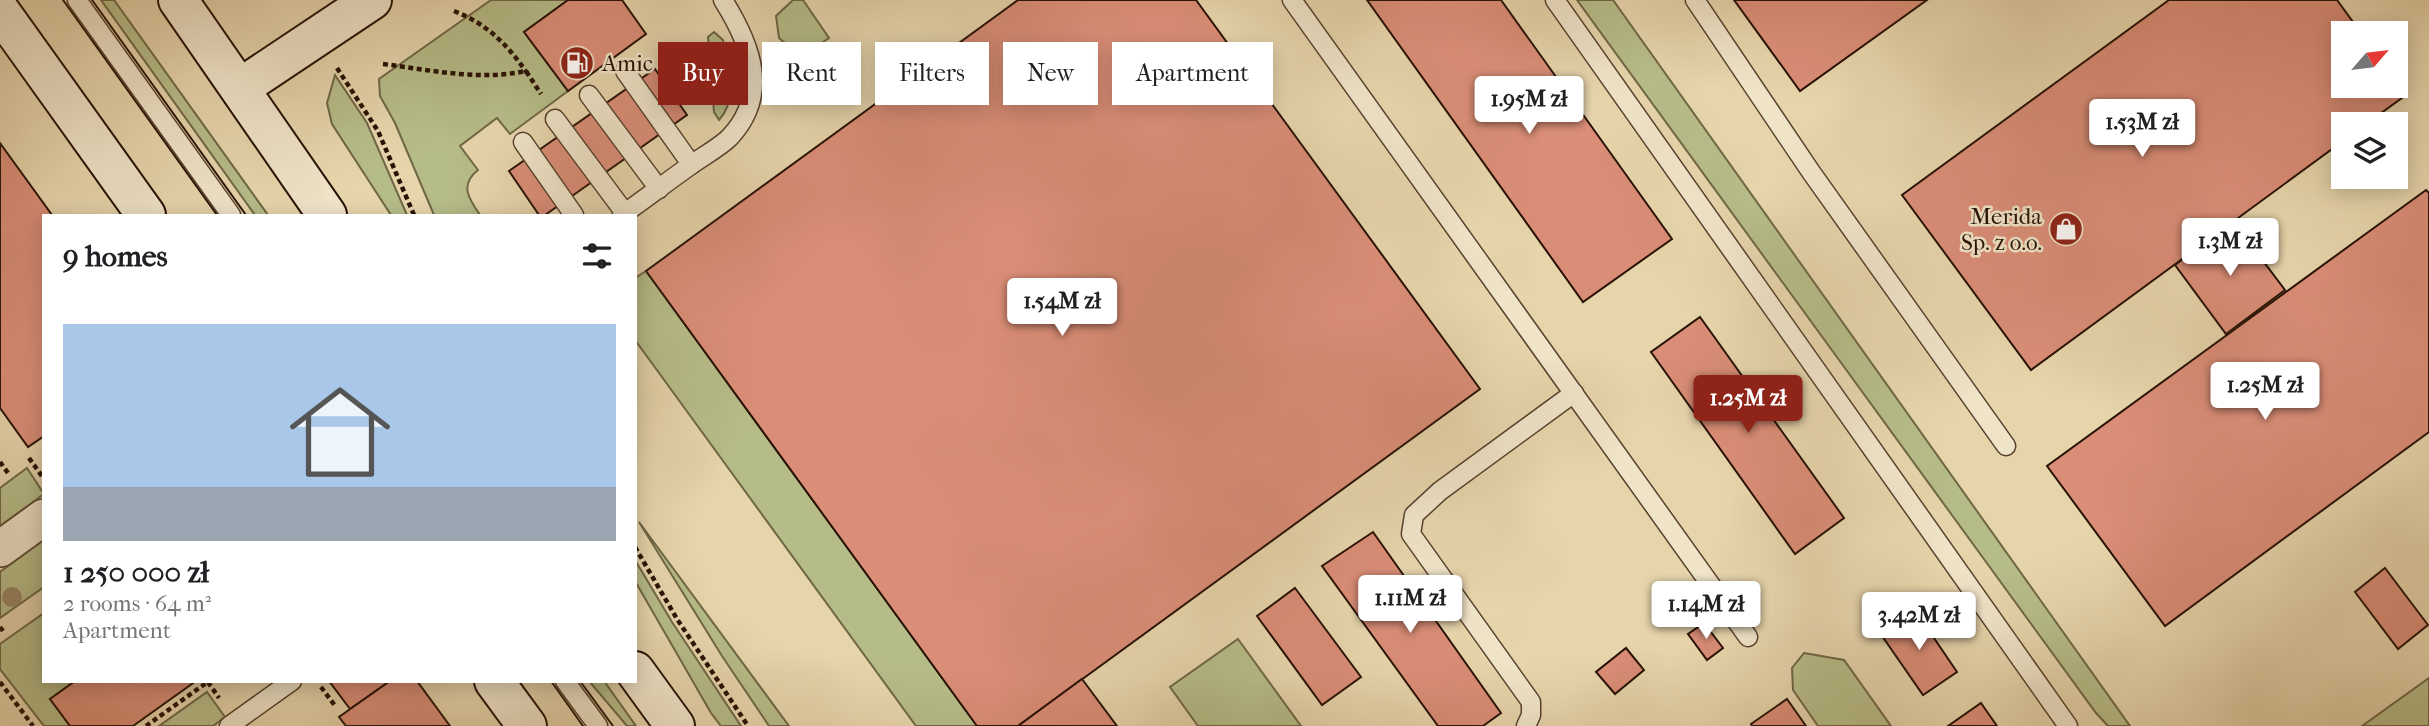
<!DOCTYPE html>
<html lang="en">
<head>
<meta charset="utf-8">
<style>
	body { margin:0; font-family:"IM FELL French Canon",serif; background:#f6f6f6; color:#202124; height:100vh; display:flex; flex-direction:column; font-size:26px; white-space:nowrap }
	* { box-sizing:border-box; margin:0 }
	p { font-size:23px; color:#757577 }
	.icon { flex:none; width:38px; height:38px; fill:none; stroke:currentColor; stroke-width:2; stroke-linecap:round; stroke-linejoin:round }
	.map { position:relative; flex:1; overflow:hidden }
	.panel { position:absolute; left:42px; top:214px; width:595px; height:469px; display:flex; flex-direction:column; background:#fff; border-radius:0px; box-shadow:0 4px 18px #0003 }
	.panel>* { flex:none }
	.guide { position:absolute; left:658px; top:42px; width:665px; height:63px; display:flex; gap:14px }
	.needle { width:46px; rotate:62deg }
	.fabs { position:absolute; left:2331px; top:21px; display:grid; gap:14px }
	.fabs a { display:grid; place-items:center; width:77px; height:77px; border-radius:0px; background:#fff; box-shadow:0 4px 18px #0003; font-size:35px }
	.price { position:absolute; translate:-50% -60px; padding:0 16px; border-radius:7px; background:#fff; color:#222; font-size:23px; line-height:46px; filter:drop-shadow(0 2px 4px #0008) }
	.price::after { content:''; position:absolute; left:50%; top:42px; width:21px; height:16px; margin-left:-10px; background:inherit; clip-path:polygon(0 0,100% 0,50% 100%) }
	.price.on { background:#8f2418; color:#fff }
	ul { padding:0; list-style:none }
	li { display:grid; align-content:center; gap:14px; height:371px; padding:0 21px }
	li+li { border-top:2px solid #e0e0e0 }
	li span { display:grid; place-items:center; height:217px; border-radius:0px; color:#555 }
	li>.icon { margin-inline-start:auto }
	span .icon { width:126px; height:126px; fill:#fffc; stroke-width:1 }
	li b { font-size:30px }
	h2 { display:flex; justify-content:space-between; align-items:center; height:84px; padding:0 21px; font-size:30px }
	.chip { padding:0 24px; border-radius:0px; background:#fff; box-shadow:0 4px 18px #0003; font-size:24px; line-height:63px }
	.chip.on { background:#8f2418; color:#fff }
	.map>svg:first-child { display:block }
</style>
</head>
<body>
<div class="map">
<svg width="2429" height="726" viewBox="0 0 2429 726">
	<rect width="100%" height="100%" fill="#e6d4ab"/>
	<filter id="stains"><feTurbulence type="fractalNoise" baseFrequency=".00286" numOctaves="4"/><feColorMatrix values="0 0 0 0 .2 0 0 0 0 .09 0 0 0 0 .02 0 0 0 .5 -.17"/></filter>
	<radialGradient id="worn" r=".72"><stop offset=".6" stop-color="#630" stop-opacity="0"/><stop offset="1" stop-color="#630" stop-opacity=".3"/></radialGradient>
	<g fill="#b6bc88" stroke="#6f6746" stroke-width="2">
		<path d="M101,0H114L268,215H255Z"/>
		<path d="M491,0H568L524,32L568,91L510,134L497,118L460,146L478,170C459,185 469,199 480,215H434L395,123L380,96L379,79Z"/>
		<path d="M793,0H803L829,38L808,52L793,50L779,38L776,16Z"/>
		<path d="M1577,0H1613L2130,726H2108L2096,713Z"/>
		<path d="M714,32L723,40C727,65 739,99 719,120L714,112L708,37Z"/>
		<path d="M335,75L367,123L407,215H391L332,124L327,103Z"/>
		<path d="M646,271L977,726H916L635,340V278Z"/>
		<path d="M27,468L44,494L0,526V488Z"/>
		<path d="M639,522L789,726H769L722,656Z"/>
		<path d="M44,540V587L0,618V572Z"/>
		<path d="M635,560L672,622L741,726H721L711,713L635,581Z"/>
		<path d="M44,613V681H75L50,699L70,726H44L0,669V644Z"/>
		<path d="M1238,639L1301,726H1198L1170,687Z"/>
		<path d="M1804,653L1844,660L1891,726H1818L1793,690L1792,668Z"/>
		<path d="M2429,678V726H2362Z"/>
		<path d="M589,681H604L636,726H627Z"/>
		<path d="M207,692L225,717L213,726H159Z"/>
	</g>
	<g fill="#da8d77" stroke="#281204" stroke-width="2">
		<path d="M568,0H622L646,34L568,91L524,32Z"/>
		<path d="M1018,0H1196L1480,389L1018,726H977L646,271Z"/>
		<path d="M1367,0H1501L1672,239L1583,302Z"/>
		<path d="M1734,0H1927L1800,91Z"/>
		<path d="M2169,0H2337L2361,33H2343V86H2396V81L2406,95L2366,124H2343V141L2031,370L1902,195Z"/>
		<path d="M655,69L687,115L545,215H539L509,171Z"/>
		<path d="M0,143L52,215H44V436L28,447L0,408Z"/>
		<path d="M2426,190L2429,193V432L2165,626L2047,466Z"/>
		<path d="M2233,221L2285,290L2226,334L2175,265Z"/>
		<path d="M1700,317L1844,518L1795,554L1651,352Z"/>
		<path d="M1373,532L1501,713L1483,726H1438L1322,566Z"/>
		<path d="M2385,568L2428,625L2398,649L2355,592Z"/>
		<path d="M1295,588L1361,677L1322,705L1257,616Z"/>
		<path d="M1915,610L1957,672L1923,695L1880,633Z"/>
		<path d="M1704,623L1723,648L1707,660L1688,634Z"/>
		<path d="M1626,648L1644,670L1615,694L1596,672Z"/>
		<path d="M1082,679L1117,726H1018Z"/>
		<path d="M75,681H196L133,726H70L50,699Z"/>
		<path d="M329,681H390L350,709Z"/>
		<path d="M390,681H417L450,726H346L339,717Z"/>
		<path d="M1787,699L1806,726H1752L1751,724Z"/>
		<path d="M1981,703L1997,726H1948Z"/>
	</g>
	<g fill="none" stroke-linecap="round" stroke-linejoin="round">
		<g stroke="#58422e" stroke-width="21">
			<g id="lane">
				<path d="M77,0L231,215"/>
				<path d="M1292,0L1748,637"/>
				<path d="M1555,0L2068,726"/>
				<path d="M1695,0L1811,172L2006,446"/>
				<path d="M625,71L691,164"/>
				<path d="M589,95L659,189"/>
				<path d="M555,119L625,213"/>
				<path d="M523,142L574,215"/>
				<path d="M622,215C645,199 668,181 691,165C703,156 719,148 730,137C771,93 750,43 723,0"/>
				<path d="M565,681L598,726"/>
				<path d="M229,726L292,681"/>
				<path d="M1526,726L1531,715V702L1411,534L1414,515L1440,491L1574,393"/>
			</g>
		</g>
		<g stroke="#58422e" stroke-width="38">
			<path id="street" d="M0,549L44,517"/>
		</g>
		<g stroke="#281204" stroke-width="42">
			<g id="secondary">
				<path d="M178,0L327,215"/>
				<path d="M0,11L146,215"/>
				<path d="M240,88L372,0"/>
				<path d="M635,671L675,726"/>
				<path d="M494,681L527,726"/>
			</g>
		</g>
		<g stroke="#281204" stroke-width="4.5" stroke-dasharray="5 3.5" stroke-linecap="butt">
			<path d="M454,11C487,24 507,44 527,73"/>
			<path d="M383,64C431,70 478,81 526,71L541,94"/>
			<path d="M337,68L378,131L414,215"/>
			<path d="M29,458L44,479"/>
			<path d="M0,462L8,473"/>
			<path d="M635,547L677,619L748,726"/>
			<path d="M0,627L3,631"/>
			<path d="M0,682L33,726"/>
			<path d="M208,682L219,698"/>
			<path d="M321,687L336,707"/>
			<path d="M146,726L209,681"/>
		</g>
		<use href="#lane" stroke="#efe3c8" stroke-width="18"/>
		<use href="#street" stroke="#efe3c8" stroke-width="35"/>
		<use href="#secondary" stroke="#efe3c8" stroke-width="38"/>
		<g stroke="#281204" stroke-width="2">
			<path d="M63,0L217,215"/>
			<path d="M92,0L246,215"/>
			<path d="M551,681L583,726"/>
			<path d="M580,681L613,726"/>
		</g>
	</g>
	<circle fill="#958565" cx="12" cy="597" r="10"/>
	<defs>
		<g id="fuel-disc" transform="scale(1.75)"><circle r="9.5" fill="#8f2418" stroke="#efe3c8"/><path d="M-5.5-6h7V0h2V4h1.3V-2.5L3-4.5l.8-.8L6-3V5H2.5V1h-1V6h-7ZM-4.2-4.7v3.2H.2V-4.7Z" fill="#fff"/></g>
		<g id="shop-disc" transform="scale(1.75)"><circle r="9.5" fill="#8f2418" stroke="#efe3c8"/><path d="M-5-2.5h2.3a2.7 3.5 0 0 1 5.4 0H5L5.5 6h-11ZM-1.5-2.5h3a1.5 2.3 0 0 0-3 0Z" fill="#fff"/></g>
	</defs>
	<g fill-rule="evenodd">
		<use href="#fuel-disc" x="577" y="63"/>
		<use href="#shop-disc" x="2066" y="229"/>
	</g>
	<g text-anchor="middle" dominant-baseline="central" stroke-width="5" stroke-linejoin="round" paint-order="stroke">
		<g font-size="23" fill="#281204" stroke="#efe3c8" text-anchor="start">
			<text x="602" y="63">Amic</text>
			<text x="2042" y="216" text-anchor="end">Merida<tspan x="2042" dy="26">Sp. z o.o.</tspan></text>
		</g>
	</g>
	<rect width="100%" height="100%" filter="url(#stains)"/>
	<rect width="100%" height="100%" fill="url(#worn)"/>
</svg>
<div class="fabs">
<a><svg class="needle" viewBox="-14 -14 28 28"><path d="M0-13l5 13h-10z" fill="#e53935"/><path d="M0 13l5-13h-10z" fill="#757577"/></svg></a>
<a><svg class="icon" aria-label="layers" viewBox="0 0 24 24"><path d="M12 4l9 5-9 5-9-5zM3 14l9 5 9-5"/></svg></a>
</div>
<b class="price" style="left:1529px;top:136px">1.95M zł</b>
<b class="price" style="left:2142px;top:159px">1.53M zł</b>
<b class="price" style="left:2230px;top:278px">1.3M zł</b>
<b class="price" style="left:1062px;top:338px">1.54M zł</b>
<b class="price" style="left:2265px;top:422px">1.25M zł</b>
<b class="price on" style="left:1748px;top:435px">1.25M zł</b>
<b class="price" style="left:1410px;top:635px">1.11M zł</b>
<b class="price" style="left:1706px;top:641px">1.14M zł</b>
<b class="price" style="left:1919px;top:652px">3.42M zł</b>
<div class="guide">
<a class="chip on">Buy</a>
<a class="chip">Rent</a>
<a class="chip">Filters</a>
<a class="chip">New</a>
<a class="chip">Apartment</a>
</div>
<section class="panel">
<h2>9 homes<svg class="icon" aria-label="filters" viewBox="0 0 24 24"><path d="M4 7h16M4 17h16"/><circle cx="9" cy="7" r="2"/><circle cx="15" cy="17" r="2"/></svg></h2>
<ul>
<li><span style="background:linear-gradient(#a9c7e8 75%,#9aa5b1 0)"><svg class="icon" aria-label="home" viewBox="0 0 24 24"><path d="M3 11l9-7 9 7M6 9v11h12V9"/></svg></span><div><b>1 250 000 zł</b><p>2 rooms · 64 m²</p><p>Apartment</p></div></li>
</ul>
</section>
</div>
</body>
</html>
